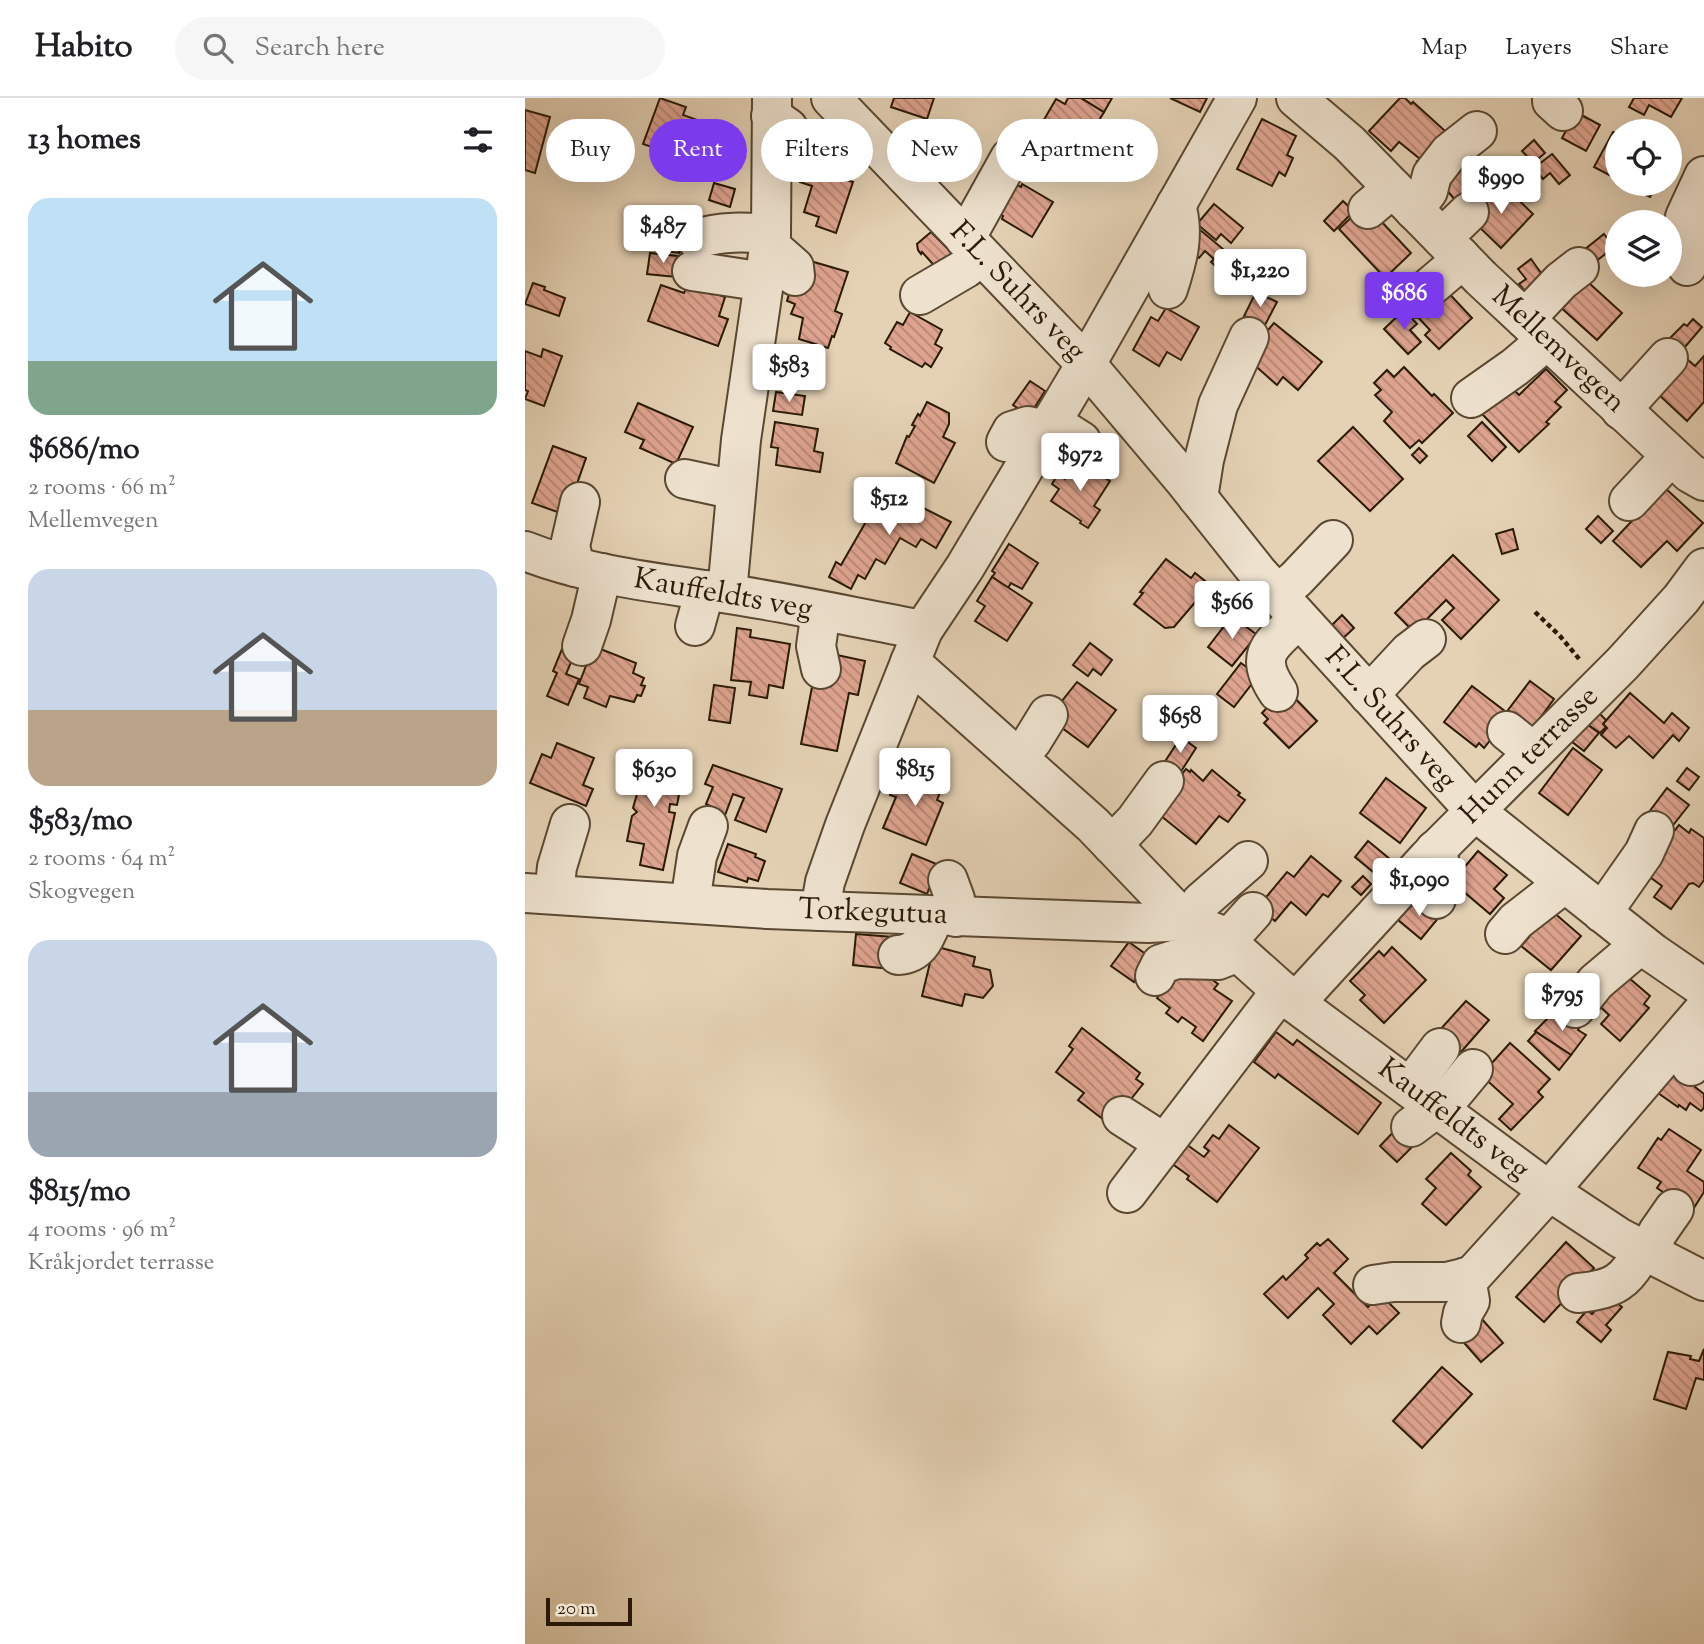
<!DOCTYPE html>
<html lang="en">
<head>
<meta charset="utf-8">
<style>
	body { margin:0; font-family:"Sorts Mill Goudy",serif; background:#f6f6f6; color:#202124; height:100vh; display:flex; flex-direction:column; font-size:26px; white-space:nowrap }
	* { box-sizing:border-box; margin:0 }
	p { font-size:23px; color:#757577 }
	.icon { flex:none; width:38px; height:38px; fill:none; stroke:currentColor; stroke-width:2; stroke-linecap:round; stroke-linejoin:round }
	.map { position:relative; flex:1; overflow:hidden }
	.sheet { display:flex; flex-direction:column; background:#fff; width:525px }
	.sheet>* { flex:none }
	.top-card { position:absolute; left:21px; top:21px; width:665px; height:63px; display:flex; gap:14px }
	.fabs { position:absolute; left:1080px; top:21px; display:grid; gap:14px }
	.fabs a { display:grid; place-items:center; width:77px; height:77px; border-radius:50%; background:#fff; box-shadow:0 7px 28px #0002; font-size:35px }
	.scale { position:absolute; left:21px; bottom:18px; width:86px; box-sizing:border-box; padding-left:7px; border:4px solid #2b1a07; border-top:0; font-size:19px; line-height:24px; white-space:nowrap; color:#2b1a07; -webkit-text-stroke:5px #eee2cf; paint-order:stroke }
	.price { position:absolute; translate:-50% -60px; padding:0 16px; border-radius:7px; background:#fff; color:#222; font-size:23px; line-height:46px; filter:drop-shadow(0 2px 4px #0008) }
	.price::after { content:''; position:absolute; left:50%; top:42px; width:21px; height:16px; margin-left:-10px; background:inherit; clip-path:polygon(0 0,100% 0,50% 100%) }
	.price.current { background:#7c3aed; color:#fff }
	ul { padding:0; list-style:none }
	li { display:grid; align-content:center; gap:14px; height:371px; padding:0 28px }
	li span { display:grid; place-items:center; height:217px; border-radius:21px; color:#555 }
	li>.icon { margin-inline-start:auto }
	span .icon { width:126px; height:126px; fill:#fffc; stroke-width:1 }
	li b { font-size:30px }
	h2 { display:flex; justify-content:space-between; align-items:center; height:84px; padding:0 28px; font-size:30px }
	.chip { padding:0 24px; border-radius:32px; background:#fff; box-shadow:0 7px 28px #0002; font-size:24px; line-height:63px }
	.chip.current { background:#7c3aed; color:#fff }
	header { display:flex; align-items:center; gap:42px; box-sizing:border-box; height:98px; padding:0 35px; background:#fff; border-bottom:2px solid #e0e0e0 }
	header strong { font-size:33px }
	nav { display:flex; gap:38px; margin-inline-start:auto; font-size:24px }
	.search { width:490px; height:63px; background:#f6f6f6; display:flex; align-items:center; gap:18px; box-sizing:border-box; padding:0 24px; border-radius:38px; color:#757577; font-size:26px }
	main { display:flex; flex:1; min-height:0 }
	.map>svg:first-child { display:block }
</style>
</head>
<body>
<header>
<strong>Habito</strong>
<div class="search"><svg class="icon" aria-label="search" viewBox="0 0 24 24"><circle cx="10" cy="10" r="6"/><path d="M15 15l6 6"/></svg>Search here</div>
<nav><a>Map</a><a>Layers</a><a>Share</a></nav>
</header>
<main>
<section class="sheet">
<h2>13 homes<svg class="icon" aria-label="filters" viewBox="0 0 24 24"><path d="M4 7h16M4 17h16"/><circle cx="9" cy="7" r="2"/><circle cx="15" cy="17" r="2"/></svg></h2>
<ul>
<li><span style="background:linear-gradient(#bfe0f5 75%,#7fa58c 0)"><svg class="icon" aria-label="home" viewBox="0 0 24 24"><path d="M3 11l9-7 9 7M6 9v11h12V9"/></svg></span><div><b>$686/mo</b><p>2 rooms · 66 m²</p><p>Mellemvegen</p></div></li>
<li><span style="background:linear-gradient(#c9d6e8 65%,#b9a48a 0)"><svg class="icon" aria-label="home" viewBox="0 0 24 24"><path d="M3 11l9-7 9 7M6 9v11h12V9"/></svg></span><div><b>$583/mo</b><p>2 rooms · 64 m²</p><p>Skogvegen</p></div></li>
<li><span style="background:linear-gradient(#c9d6e8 70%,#9aa5b1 0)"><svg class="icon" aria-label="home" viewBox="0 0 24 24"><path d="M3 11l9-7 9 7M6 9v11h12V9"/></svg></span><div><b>$815/mo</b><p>4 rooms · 96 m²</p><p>Kråkjordet terrasse</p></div></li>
</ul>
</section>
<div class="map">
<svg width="1179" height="1546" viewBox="0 0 1179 1546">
	<defs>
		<pattern id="building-back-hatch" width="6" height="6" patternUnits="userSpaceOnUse" patternTransform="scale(1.75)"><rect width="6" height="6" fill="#dfa490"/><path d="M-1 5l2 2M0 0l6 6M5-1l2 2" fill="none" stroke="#b58574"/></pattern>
	</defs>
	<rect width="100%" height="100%" fill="#e5d2b5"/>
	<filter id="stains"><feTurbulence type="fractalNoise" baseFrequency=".00286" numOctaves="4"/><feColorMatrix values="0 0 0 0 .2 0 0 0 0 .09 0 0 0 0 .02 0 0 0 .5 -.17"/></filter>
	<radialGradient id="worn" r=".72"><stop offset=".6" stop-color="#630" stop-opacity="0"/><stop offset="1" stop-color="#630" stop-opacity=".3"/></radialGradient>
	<g fill="url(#building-back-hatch)" stroke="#2b1a07" stroke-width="2">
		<path d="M135,0L161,9L158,17L178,24L172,40L181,43L174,65L165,62L160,75L134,65L138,53L118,46Z"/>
		<path d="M369,0H409L402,21L366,9Z"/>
		<path d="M543,0H556L579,14L557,51L516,27L531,1L540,6Z"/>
		<path d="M556,0H587L579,14Z"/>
		<path d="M645,0H682L675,14Z"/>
		<path d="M875,0H880L886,6L888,4L930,42L902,72L892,63L895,61L874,44L866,53L844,33Z"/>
		<path d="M1109,0H1157L1146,19L1124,7L1119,17L1104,9Z"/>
		<path d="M0,12L25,19L10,75L0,72Z"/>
		<path d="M1051,14L1075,27L1061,53L1037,40Z"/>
		<path d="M737,21L771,38L762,57L768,60L760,78L754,74L747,88L712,71Z"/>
		<path d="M1088,34L1092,36V81L1069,69Z"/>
		<path d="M1009,42L1020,55L1008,65L997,53Z"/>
		<path d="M287,48L310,55L303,76L328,84L311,135L291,128L294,119L279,114L287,88L275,84Z"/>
		<path d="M942,51L961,74L930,102L910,78Z"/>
		<path d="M1027,56L1045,77L1034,86L1025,75L1018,81L1009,70Z"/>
		<path d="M484,82L496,89L497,86L528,104L507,139L477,121L478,118L467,112Z"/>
		<path d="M189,85L210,91L205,109L184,102Z"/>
		<path d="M1100,86H1133L1125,99Z"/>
		<path d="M978,87L1008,116L976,150L947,122L952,106L963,94L967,98Z"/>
		<path d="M818,103L829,113L809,133L799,123Z"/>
		<path d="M689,106L718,130L706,145L696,136L691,142L672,126Z"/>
		<path d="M831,115L853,120L886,155L860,180L814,131Z"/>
		<path d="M129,128L158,132L154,155L125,151Z"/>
		<path d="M674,131L698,151L689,161L680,153L674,160L661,150Z"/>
		<path d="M406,134L432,160L416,175L397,154L396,156L393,152L392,146Z"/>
		<path d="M1079,136L1089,149L1069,165L1059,152Z"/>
		<path d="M698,152L727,179L719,189L708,179L705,181L686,164Z"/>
		<path d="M125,155L153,158L151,179L122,176Z"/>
		<path d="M1006,161L1021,182L1002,196L994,186L1001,181L993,171Z"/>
		<path d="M282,162L323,174L310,213L317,216L309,239L307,238L303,250L274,241L278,220L266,216L270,206L262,203L267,186Z"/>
		<path d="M1053,175L1097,215L1072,242L1032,206Z"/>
		<path d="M8,185L20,189L19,192L40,200L34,218L0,206Z"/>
		<path d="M163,185L200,199L194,218L203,221L193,248L123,223L136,187L159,195Z"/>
		<path d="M917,188L947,220L914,251L900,237L905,232L889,215Z"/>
		<path d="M731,194L752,204L739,229L719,218Z"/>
		<path d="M641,210L674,229L656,262L642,254L634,268L608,252L626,219L633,223Z"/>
		<path d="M879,212L892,226L885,232L896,244L883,256L859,231Z"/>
		<path d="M385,214L417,232L410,246L417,250L406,269L400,265L397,269L365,251L366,249L360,245L372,224L378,227Z"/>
		<path d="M1168,221L1177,229L1154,256L1141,244L1159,226L1162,228Z"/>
		<path d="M749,225L797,264L773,292L758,279L752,287L726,264L733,244Z"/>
		<path d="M18,251L37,258L19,308L0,301L3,293L0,292V253L16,259Z"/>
		<path d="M289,258L290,287L260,289L259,259Z"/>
		<path d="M1179,258V304L1162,323L1133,296L1163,262L1170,268Z"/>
		<path d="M879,269L907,298L909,296L928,315L897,345L894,342L885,350L859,323L867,314L850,297L856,292L849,285L862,272L869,279Z"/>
		<path d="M1021,271L1042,292L1030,304L1036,309L1021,324L1024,326L994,354L957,316L985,288L994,297Z"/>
		<path d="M505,283L520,293L504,318L488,307Z"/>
		<path d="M251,294L280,298L277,317L248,313Z"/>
		<path d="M402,304L424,315V326L418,339L430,345L409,385L371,365L382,338L384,339L390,328L387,327L393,316L395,318Z"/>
		<path d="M113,305L168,329L151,366L115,350L119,342L100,334Z"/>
		<path d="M250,324L293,331L289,353L298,355L295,374L251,367L253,350L246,349Z"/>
		<path d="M957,324L981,349L967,363L943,338Z"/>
		<path d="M828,329L878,381L845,413L793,363Z"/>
		<path d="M28,348L61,360L41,417L7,405Z"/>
		<path d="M894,350L902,358L895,365L887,357Z"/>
		<path d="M552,362L585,383L569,408L575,412L563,430L555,425L556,423L526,403L534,391L527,386L533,376L540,381Z"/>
		<path d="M1139,389L1178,425L1152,453L1142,443L1116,469L1088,443Z"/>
		<path d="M367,394L426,424L411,450L396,441L391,449L375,440L360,466L351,461L340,481L333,477L326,491L304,479L311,464L316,467L350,408L357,411Z"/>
		<path d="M1073,418L1088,433L1076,445L1061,431Z"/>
		<path d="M988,431L993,451L977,456L971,436Z"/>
		<path d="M484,446L513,465L497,491L486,485L483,490L467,479L470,475L467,473Z"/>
		<path d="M928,457L974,502L936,541L917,522L929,510L921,502L889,534L870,515Z"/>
		<path d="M641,461L666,480L670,475L685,487L649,529L640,530L609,506L618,495L615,494Z"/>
		<path d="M467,479L507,505L482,543L450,523L460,508L452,503Z"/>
		<path d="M817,517L829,530L813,545L802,532Z"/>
		<path d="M707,518L732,537L707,568L683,549Z"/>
		<path d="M212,530L226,532L225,539L265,546L258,590L244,587L242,600L224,597L226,584L206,582Z"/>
		<path d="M565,545L587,562L576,577L568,571L563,578L548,567Z"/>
		<path d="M73,550L111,565L108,575L119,580L116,587L120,588L116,598L112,597L109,604L85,598L81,609L59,600L63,589L54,586L66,555Z"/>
		<path d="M37,551L50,555L41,576L54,581L43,607L22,598L32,575L28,573Z"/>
		<path d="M312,557L340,563L333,597L324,595L312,653L276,646L288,584L306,587Z"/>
		<path d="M716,565L733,578L709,609L692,596Z"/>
		<path d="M1005,583L1029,601L1007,631L983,612Z"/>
		<path d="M552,584L591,612L563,649L529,624L533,608Z"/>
		<path d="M189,587L210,590L205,625L184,622Z"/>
		<path d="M947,588L985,617L959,650L954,645L951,649L919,624Z"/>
		<path d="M1105,595L1139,625L1147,615L1164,630L1154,643L1148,637L1128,660L1104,638L1091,650L1076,637L1082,630L1078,626Z"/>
		<path d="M767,597L792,623L764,650L739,625L743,621L737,615L749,602Z"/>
		<path d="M1068,609L1081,622L1078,626L1081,629L1075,635L1056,622Z"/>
		<path d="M1056,622L1074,635L1059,653L1042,640Z"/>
		<path d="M656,639L671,650L655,675L639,665Z"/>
		<path d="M32,645L69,660L58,687L68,691L61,708L5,685L17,656L26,660Z"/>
		<path d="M1048,650L1077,672L1043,717L1014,695Z"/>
		<path d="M122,657L136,660V663L149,666L148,670L159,672L152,707L145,706L144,714L150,715L138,772L115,767L119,746L102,743L107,718L112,714L108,710L112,696L108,695L112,678H108L111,662L121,664Z"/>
		<path d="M188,667L257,691L241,734L210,722L219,700L208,696L199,720L187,715L189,710L181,706L188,689L180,686Z"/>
		<path d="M1162,670L1174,679L1164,692L1152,683Z"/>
		<path d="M661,671L665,674L666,672L678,683L687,672L715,695L713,697L720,702L703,724L694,718L671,746L636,718L643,694Z"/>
		<path d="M381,672L418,687L412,702L418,705L401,747L358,730L371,699L365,697L371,684L375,685Z"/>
		<path d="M861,680L901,710L875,745L835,715Z"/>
		<path d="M1142,690L1164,707L1145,731L1124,714Z"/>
		<path d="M1154,727L1164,735L1166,731L1179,740V782L1174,789L1168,785L1164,786L1146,811L1129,799L1137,788L1118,774Z"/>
		<path d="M843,743L866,762L853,778L830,759Z"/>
		<path d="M203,746L231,756L230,759L240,763L233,783L223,780L222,784L193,774Z"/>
		<path d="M953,753L982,777L969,791L979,800L965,816L927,784Z"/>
		<path d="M387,756L414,767L402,796L375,785Z"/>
		<path d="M786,758L816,783L803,799L798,796L781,817L766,804L750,823L733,809L762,774L769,779Z"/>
		<path d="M838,778L846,786L836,797L827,789Z"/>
		<path d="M892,799L915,818L896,841L873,822Z"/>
		<path d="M1027,813L1056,838L1026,872L996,848L1004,839L999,835Z"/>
		<path d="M331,836L368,839L365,871L328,867Z"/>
		<path d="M604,844L626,860L609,884L586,868Z"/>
		<path d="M409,848L450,859L448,868L465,872L468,888L458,900L440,896L437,908L397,898Z"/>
		<path d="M867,849L901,882L859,925L835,902L840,897L825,883L854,853L859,858Z"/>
		<path d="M657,866L671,870L693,886L689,891L707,903L678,943L667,935L671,929L657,919L653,924L641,915L645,910L632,900Z"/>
		<path d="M1097,874L1125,898L1119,906L1124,910L1095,943L1076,926L1084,917L1071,905Z"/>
		<path d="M941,903L964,922L936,954L913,934Z"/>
		<path d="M1030,913L1055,929L1053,932L1061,937L1046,957L1010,933Z"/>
		<path d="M557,930L615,975L611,981L618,986L602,1006L579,1022L553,1002L559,995L531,974L548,951L544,948Z"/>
		<path d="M751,934L768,947L772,942L856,1005L833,1036L753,976L750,980L729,964Z"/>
		<path d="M1011,934L1046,957L1034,972L1003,943Z"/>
		<path d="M985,945L1025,981L1013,994L1018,999L986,1032L974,1021L988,1006L956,977Z"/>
		<path d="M1152,969L1173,984L1170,989L1179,996V1010L1176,1013L1165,1005L1161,1012L1154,1007L1153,1009L1133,995Z"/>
		<path d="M704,1027L734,1050L692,1104L662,1081L664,1078L646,1065L661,1046L679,1059L684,1053L679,1049L688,1037L694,1041Z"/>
		<path d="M875,1027L892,1044L872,1064L855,1048Z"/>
		<path d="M1144,1031L1176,1052L1162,1073L1179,1084V1094L1167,1113L1132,1090L1136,1084L1113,1070L1133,1040L1136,1042Z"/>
		<path d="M926,1055L946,1073L943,1077L956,1089L921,1127L897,1106L911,1090L901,1081Z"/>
		<path d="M803,1141L823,1161L809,1175L843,1209L855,1196L874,1215L852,1236L844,1228L826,1246L798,1217L809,1206L793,1190L763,1220L739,1196L758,1178L761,1182L783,1160L780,1157L792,1145L795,1148Z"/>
		<path d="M1041,1144L1069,1170L1019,1224L991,1199Z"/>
		<path d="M1083,1197L1097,1209L1081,1227L1086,1232L1076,1244L1052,1224L1062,1212L1067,1216Z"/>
		<path d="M956,1220L978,1245L956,1264L934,1239Z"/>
		<path d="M1179,1251V1282L1171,1280L1161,1311L1129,1301L1143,1254L1166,1258L1165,1261L1174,1263Z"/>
		<path d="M917,1269L947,1296L897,1350L868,1323Z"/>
	</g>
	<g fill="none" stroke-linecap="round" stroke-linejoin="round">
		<g stroke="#5a4832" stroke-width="42">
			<g id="minor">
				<path d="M306,0L561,266L659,382L733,475L951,714L1128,855L1179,890"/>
				<path d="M771,0L824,45L956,180L1165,375L1179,383"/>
				<path d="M1027,0V3L1038,13"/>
				<path d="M246,18L263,30L276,53"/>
				<path d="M380,77L397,45"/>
				<path d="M843,111L868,90"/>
				<path d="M889,112L903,93L907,77L924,55L952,33"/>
				<path d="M917,140L944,114"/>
				<path d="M171,141C196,133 220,134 246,136"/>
				<path d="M440,141L485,60"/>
				<path d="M244,147L269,169L270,178"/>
				<path d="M1162,168L1160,119L1179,78"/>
				<path d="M167,173L240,184"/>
				<path d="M643,191C652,163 660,137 651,107"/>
				<path d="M395,197L441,170L456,158"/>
				<path d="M892,200L926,171L935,158"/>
				<path d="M1000,221L1036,183L1054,169"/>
				<path d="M946,300L990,269L1022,242"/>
				<path d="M1096,312L1143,260"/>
				<path d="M526,324L556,343L558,351"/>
				<path d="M481,344L487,333L503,328L521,332"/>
				<path d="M160,381L211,392"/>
				<path d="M673,400L679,362L693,307L724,239"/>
				<path d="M1104,403L1146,358"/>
				<path d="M0,453C63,478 131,484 198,495C265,505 332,520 398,532"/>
				<path d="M50,469L45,448L55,404"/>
				<path d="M202,495L216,342L246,136L247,0"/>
				<path d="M752,497L771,481L808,442"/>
				<path d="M296,513L291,548L296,571"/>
				<path d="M170,528L180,492"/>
				<path d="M57,548L66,522L77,475"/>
				<path d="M385,564L568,727L660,823"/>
				<path d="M753,594C728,557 745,547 774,521"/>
				<path d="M844,597L884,554L901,541"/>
				<path d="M982,633L1008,654"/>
				<path d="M493,660L507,643L523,617"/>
				<path d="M587,747L610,723L639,683"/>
				<path d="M910,752C918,768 918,784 911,801"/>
				<path d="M423,782L430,801L431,819"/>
				<path d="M0,795L242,811L623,825L660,823L693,836L770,905L1024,1093L1095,1140L1179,1183"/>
				<path d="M29,796L32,769L45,726"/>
				<path d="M165,805L172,758L183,728"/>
				<path d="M295,813L300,784L320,727L398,532L440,469L561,266L712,0"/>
				<path d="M1077,815L1119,755L1129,733"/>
				<path d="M666,826L676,804L723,763"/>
				<path d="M980,836L991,823L1040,785"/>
				<path d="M701,844L728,814"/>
				<path d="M373,857C396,856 401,837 409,818"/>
				<path d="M630,878L636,866L652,861L693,862L713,854"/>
				<path d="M770,905L903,760L1098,565L1156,501L1179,470"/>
				<path d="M1050,910L1071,884L1116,846"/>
				<path d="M1166,968L1179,954"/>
				<path d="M885,990L915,950"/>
				<path d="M597,1018L639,1045"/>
				<path d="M886,1029L902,1017L914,1012L948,971"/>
				<path d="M602,1095L756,893"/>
				<path d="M1123,1154L1133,1134L1149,1111"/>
				<path d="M848,1187L868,1184H922L947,1178L1024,1093L1179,912"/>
				<path d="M1053,1195C1088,1192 1102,1184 1118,1151"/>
				<path d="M936,1225L938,1215L945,1203L941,1179"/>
			</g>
		</g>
		<path stroke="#2b1a07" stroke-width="4.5" stroke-dasharray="5 3.5" stroke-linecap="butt" d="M1010,514L1035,538L1055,562"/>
		<use href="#minor" stroke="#eee2cf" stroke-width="38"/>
	</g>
	<g text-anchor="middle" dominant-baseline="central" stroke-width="6" stroke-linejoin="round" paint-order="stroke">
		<g font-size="30" fill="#2b1a07" stroke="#eee2cf">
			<text transform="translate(492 194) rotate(46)">F.L. Suhrs veg</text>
			<text transform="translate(1033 252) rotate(43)">Mellemvegen</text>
			<text transform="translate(198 497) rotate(10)">Kauffeldts veg</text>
			<text transform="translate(865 621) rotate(48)">F.L. Suhrs veg</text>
			<text transform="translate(1005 658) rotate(-45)">Hunn terrasse</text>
			<text transform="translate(348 815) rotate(2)">Torkegutua</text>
			<text transform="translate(928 1022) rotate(37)">Kauffeldts veg</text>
		</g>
	</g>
	<rect width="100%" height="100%" filter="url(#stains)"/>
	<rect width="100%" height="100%" fill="url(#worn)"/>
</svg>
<div class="fabs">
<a><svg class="icon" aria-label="locate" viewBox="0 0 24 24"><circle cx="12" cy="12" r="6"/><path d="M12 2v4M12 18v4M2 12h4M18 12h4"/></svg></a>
<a><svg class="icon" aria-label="layers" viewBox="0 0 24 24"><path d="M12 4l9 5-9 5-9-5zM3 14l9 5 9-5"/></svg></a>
</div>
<div class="scale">20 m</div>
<b class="price" style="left:976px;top:118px">$990</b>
<b class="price" style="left:138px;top:167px">$487</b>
<b class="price" style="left:735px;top:211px">$1,220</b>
<b class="price current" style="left:879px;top:234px">$686</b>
<b class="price" style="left:264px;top:306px">$583</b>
<b class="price" style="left:555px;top:395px">$972</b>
<b class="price" style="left:364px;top:439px">$512</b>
<b class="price" style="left:707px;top:543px">$566</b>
<b class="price" style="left:655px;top:657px">$658</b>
<b class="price" style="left:390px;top:710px">$815</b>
<b class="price" style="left:129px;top:711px">$630</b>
<b class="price" style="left:894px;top:820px">$1,090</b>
<b class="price" style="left:1037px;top:935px">$795</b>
<div class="top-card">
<a class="chip">Buy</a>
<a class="chip current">Rent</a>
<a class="chip">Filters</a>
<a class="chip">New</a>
<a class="chip">Apartment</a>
</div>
</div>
</main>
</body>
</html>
